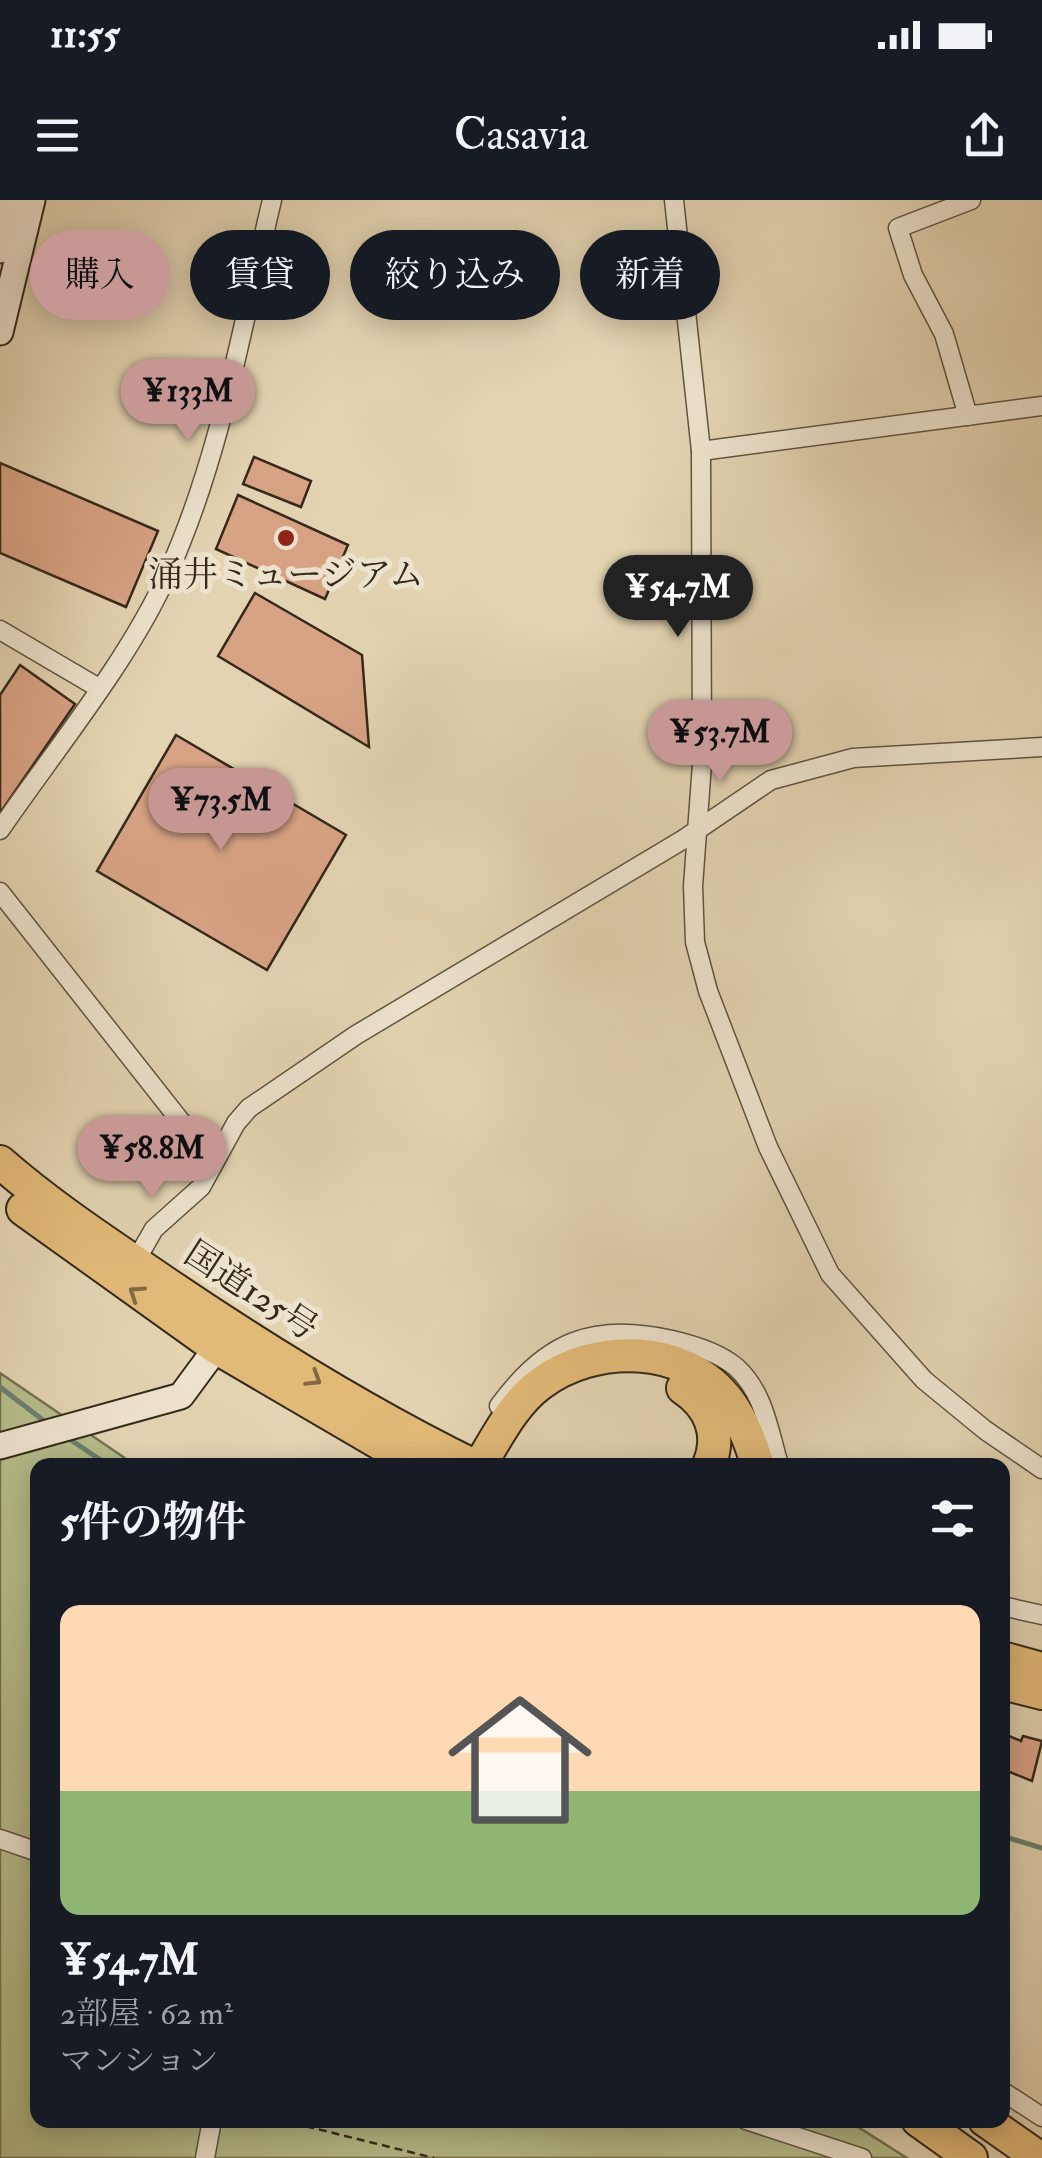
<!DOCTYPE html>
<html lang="ja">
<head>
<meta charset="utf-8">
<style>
	body { margin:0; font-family:"IM FELL Double Pica","Noto Serif JP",serif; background:#20242c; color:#f1f3f6; height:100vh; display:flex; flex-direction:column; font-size:38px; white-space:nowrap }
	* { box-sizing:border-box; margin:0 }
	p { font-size:32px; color:#9ea1a6 }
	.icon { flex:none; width:55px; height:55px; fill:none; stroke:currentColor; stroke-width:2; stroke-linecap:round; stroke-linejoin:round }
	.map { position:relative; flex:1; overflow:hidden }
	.side { position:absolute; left:30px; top:1258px; width:980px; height:670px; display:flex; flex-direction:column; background:#171b24; border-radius:20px; box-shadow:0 5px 25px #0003 }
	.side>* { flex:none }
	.top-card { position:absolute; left:30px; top:30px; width:982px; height:90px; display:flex; gap:20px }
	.price { position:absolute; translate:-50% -85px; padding:0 22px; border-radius:35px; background:#c59692; color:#111; font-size:32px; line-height:65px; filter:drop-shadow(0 2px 5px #0008) }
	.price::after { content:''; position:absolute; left:50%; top:60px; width:30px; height:22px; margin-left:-15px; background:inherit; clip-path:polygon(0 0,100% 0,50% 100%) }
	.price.current { background:#222; color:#fff }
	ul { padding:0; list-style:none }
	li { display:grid; align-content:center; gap:20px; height:530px; padding:0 30px }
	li+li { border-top:2px solid #363941 }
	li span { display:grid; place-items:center; height:310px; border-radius:20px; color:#555 }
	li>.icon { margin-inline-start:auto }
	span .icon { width:180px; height:180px; fill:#fffc; stroke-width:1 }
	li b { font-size:42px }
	h2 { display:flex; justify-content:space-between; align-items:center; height:120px; padding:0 30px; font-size:42px }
	.chip { padding:0 35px; border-radius:45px; background:#171b24; box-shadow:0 5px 25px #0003; font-size:35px; line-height:90px }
	.chip.current { background:#c59692; color:#111 }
	.status { display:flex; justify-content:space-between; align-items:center; height:70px; padding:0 50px; background:#171b24; direction:ltr }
	.status svg { height:28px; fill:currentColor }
	header { display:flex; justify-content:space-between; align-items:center; height:130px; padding:0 30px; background:#171b24; font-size:45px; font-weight:600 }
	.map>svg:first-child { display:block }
</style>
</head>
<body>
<div class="status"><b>11:55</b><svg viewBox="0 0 49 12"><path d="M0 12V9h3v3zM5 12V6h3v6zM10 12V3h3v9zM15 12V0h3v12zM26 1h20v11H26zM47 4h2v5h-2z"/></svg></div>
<header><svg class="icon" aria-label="menu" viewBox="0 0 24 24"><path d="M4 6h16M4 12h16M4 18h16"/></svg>Casavia<svg class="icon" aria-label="share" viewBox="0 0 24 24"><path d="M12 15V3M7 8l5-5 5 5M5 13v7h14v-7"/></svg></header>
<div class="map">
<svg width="1042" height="1958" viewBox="0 0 1042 1958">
	<rect width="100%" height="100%" fill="#e3d3b1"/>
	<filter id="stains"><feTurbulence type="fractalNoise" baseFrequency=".002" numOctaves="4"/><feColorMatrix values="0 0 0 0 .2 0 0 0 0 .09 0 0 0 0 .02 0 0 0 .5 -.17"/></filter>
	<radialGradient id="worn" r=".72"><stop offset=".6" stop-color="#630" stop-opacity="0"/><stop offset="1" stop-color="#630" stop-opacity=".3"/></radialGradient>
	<path fill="#b5bc8a" stroke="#757252" stroke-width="2.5" d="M0,1173L135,1265H38V1920H847L907,1958H0Z"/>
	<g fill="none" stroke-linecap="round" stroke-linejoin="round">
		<g stroke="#6f7f70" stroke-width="5">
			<path d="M0,1187L48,1224"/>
			<path d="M65,1236L108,1265"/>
			<path d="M1002,1636L1042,1648"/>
		</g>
	</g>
	<g fill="#d8a385" stroke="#35291a" stroke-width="2.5">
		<path d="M254,257L311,281L301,307L243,284Z"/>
		<path d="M0,263L158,331L126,407L0,353Z"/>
		<path d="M238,295L348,345L325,399L216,349Z"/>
		<path d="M255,393L362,455L369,547L218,456Z"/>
		<path d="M20,465L75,504L0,613V495Z"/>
		<path d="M176,535L346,635L267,770L97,671Z"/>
		<path d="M1002,1533L1021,1541L1023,1536L1042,1541L1032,1581L1005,1570L1002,1573Z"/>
	</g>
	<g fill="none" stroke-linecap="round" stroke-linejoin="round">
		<g stroke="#605440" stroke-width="21">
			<g id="street">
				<path d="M674,0L701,251L702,564L693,686L695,742L708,791L768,947L830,1074L924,1180L985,1230L1042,1269"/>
				<path d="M968,216L944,134L913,75L898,28L971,0"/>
				<path d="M701,251L1042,206"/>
				<path d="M0,430L97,487"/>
				<path d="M0,630C54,551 129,460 167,375C221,257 242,125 272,0"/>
				<path d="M0,692L212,961"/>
				<path d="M135,1062L154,1029L201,987L236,923L249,908L356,835L684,639L771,580L853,558L1042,547"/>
				<path d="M499,1206C546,1141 594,1122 672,1140C694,1145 719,1153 736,1167C764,1192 769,1231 779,1265"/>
				<path d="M1002,1406L1042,1415"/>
				<path d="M0,1639L38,1652"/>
				<path d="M1002,1891L1042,1917"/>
				<path d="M746,1920L862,1958"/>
				<path d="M205,1958L212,1920"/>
			</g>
		</g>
		<g stroke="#35291a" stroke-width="29">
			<g id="secondary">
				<path d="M0,50L13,0"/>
				<path d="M0,132L32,0"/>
				<path d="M0,1246L181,1196L226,1135"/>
			</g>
		</g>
		<g stroke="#35291a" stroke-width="36">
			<g id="highway">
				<path d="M0,962C50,1006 107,1043 161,1080C261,1148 364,1212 472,1265"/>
				<path d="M23,1009L217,1148L417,1265"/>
				<path d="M683,1188C710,1206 722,1234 709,1265"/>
				<path d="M480,1265C497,1237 513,1204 540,1184C594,1143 686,1143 729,1202C743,1221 750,1242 758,1265"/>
				<path d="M1002,1458L1042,1469"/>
				<path d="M1002,1483L1042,1493"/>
				<path d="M918,1920L971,1958"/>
				<path d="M985,1920L1039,1958"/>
			</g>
		</g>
		<path stroke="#35291a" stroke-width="2.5" stroke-dasharray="8 5" stroke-linecap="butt" d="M281,1920L434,1958"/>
		<use href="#street" stroke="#ede2cc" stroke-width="18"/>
		<use href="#secondary" stroke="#ede2cc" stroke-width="25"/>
		<use href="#highway" stroke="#e2ba78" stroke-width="32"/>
	</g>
	<defs><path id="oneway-chevron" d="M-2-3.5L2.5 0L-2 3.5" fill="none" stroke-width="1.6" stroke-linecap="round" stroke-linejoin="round" transform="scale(2.5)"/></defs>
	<g stroke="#836a44">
		<use href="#oneway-chevron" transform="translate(136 1093) rotate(-146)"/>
		<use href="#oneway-chevron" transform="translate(314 1179) rotate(32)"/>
	</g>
	<circle fill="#8f2418" stroke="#ede2cc" stroke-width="4" cx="286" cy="338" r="10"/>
	<g text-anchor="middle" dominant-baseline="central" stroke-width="10" stroke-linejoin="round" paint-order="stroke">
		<g font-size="35" fill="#35291a" stroke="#ede2cc">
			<text x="286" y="375">涌井ミュージアム</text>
		</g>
		<g font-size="35" fill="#35291a" stroke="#ede2cc">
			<text transform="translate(251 1091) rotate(33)">国道125号</text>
		</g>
	</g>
	<rect width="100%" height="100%" filter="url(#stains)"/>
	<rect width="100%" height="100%" fill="url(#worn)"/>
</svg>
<b class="price" style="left:188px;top:244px">¥133M</b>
<b class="price current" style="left:678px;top:440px">¥54.7M</b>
<b class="price" style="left:720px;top:585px">¥53.7M</b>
<b class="price" style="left:221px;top:653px">¥73.5M</b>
<b class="price" style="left:152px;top:1001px">¥58.8M</b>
<div class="top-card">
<a class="chip current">購入</a>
<a class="chip">賃貸</a>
<a class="chip">絞り込み</a>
<a class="chip">新着</a>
</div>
<section class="side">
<h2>5件の物件<svg class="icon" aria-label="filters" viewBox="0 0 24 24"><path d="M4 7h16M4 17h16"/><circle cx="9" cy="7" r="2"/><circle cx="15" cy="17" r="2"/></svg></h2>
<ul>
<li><span style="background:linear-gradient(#ffd9b3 60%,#8fb573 0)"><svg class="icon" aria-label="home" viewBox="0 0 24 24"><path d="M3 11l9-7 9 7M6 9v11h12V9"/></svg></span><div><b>¥54.7M</b><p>2部屋 · 62 m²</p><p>マンション</p></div></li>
</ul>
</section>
</div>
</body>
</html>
